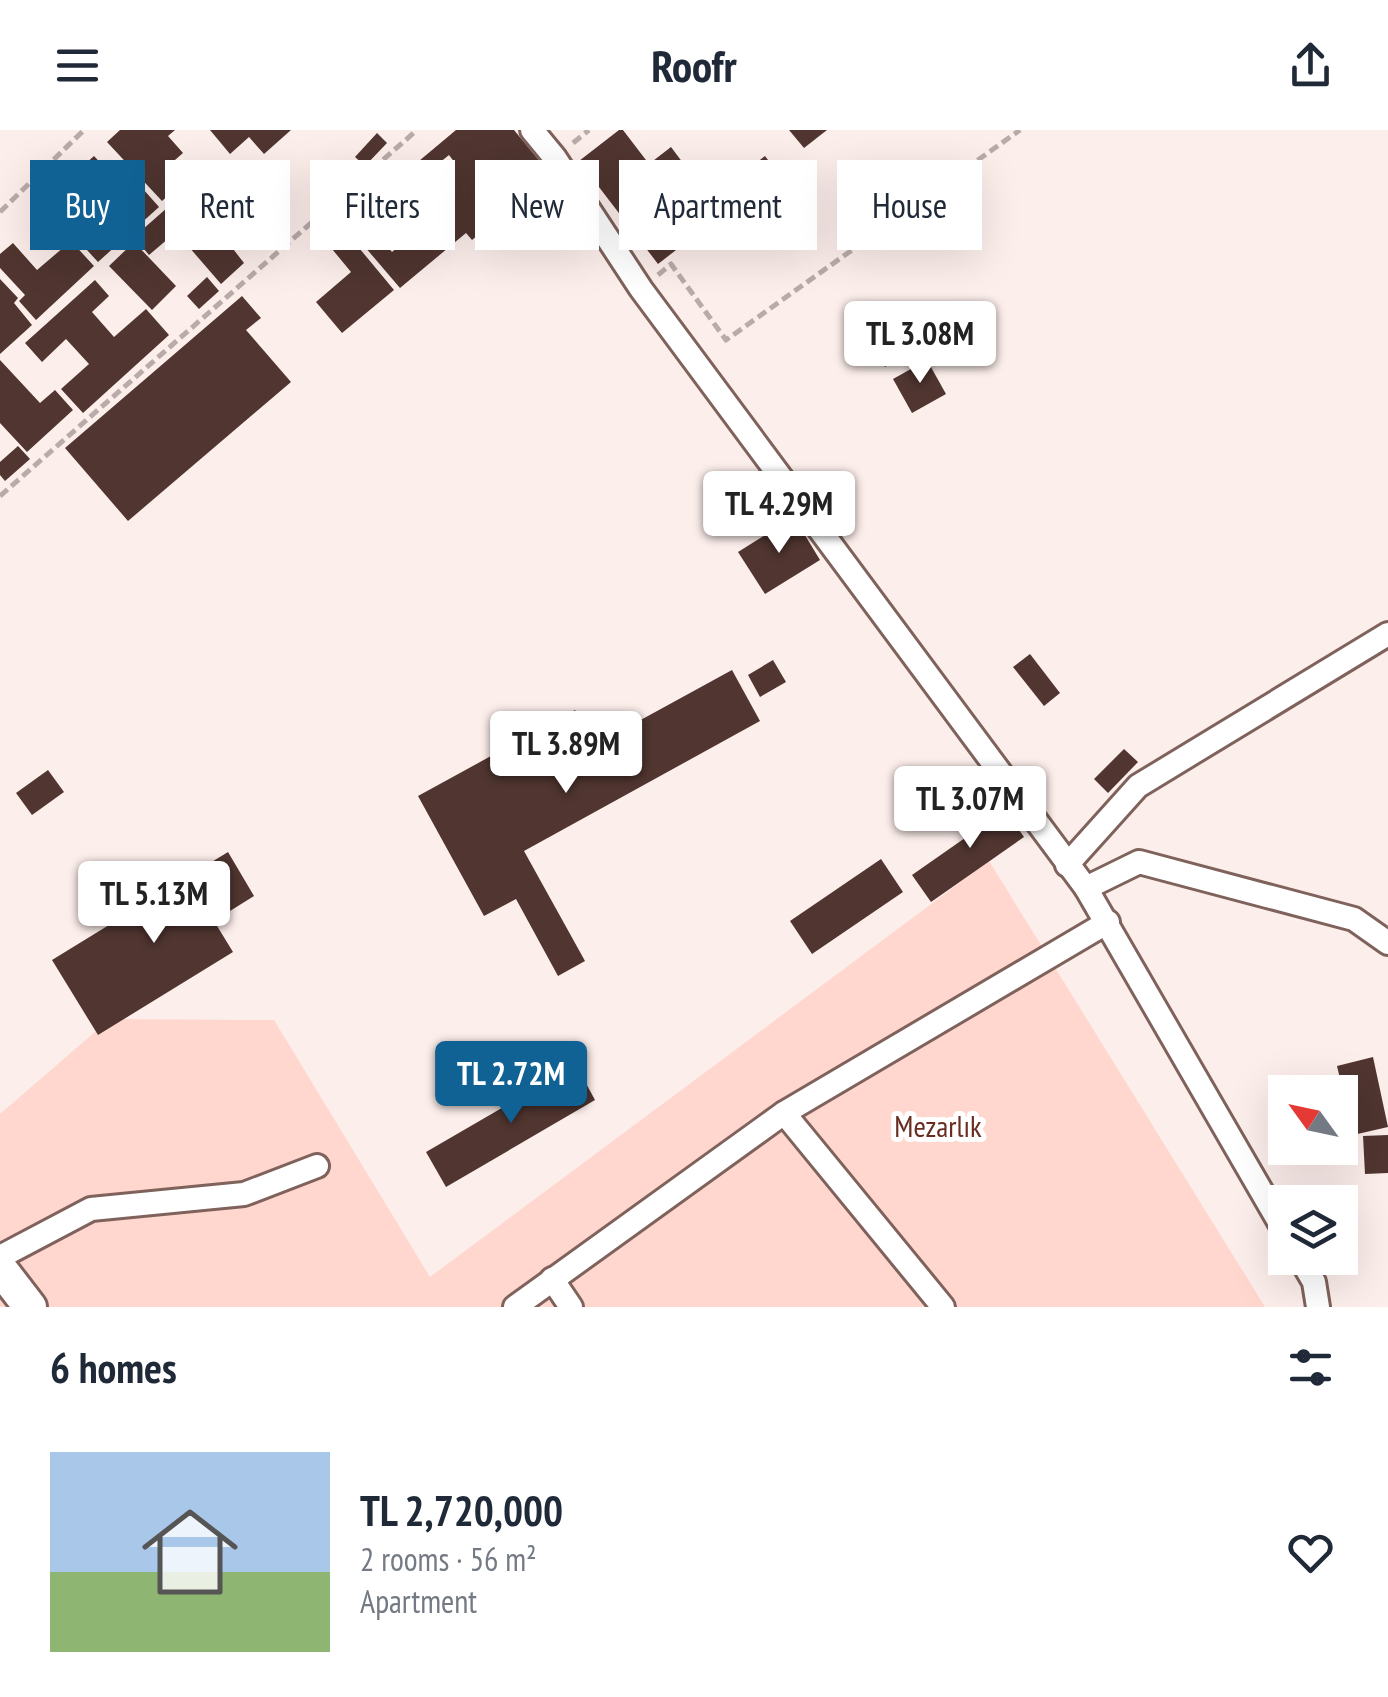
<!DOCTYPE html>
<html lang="en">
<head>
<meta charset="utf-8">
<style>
	body { margin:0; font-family:"PT Sans Narrow",sans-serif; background:#f2f2f3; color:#1f2937; height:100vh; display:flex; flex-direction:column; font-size:38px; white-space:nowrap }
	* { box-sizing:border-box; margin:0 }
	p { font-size:32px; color:#747a83 }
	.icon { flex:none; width:55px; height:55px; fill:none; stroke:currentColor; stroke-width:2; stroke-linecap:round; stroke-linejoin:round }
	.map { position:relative; height:1177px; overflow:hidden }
	.panel { display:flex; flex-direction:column; background:#fff; flex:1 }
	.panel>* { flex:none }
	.hud { position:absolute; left:30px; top:30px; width:1330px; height:90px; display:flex; gap:20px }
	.needle { width:65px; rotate:303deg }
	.fabs { position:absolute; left:1268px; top:945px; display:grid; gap:20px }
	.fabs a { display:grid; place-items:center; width:90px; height:90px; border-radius:0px; background:#fff; box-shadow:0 10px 40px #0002; font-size:50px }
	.price { position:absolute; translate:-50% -85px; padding:0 22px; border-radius:10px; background:#fff; color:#222; font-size:32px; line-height:65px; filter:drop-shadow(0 2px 5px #0008) }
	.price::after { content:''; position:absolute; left:50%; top:60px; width:30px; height:22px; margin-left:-15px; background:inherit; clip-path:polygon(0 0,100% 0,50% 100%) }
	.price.active { background:#116294; color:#fff }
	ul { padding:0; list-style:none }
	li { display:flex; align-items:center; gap:30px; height:250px; padding:0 50px }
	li+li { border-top:2px solid #e0e1e3 }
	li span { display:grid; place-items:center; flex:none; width:280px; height:200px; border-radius:0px; color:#555 }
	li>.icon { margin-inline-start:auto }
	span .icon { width:120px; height:120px; fill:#fffc; stroke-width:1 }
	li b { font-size:42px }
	h2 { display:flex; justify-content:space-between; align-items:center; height:120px; padding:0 50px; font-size:42px }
	.pill { padding:0 35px; border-radius:0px; background:#fff; box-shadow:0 10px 40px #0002; font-size:35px; line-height:90px }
	.pill.active { background:#116294; color:#fff }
	header { display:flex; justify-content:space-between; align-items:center; height:130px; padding:0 50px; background:#fff; font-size:45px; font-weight:700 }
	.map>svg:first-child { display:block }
</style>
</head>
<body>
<header><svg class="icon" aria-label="menu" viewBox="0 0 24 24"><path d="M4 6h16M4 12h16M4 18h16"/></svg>Roofr<svg class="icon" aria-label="share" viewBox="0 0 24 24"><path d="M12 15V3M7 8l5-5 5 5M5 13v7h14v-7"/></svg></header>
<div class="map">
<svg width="1388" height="1177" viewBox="0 0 1388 1177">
	<rect width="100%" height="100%" fill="#fceeeb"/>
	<path fill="#ffd7ce" d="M989,731L1265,1177H0V984L110,889L274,890L430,1147Z"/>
	<g fill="#503530">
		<path d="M120,0H175L168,6L183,23L168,36L183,52L162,71L107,12Z"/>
		<path d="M210,0H291L264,24L249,7L230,24Z"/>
		<path d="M456,0H514L551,45L472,110L466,103L400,158L359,110L372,99L392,122L426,93L411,74L430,59L446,79L454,72L435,49L455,33L449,25L428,42L419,31Z"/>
		<path d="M619,0H623L649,34L671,17L710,69L765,26L777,42L658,134L579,31Z"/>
		<path d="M789,0H827L804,18Z"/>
		<path d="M377,3L387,13L365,36L355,27Z"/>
		<path d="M94,26L109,42L81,67L97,85L136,51L159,77L98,132L43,72Z"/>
		<path d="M218,33L236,53L222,66L240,87L235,93L243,103L230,115L244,133L221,154L176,102L149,125L134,107Z"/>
		<path d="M377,51L396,74L359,105L340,82Z"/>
		<path d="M335,89L394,160L342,203L316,172L351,142L318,102Z"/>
		<path d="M71,111L94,136L36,190L19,171L25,165L0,138V124L13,113L37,140Z"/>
		<path d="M134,112L176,156L152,180L109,136Z"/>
		<path d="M207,147L219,161L199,179L187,166Z"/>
		<path d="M0,149L18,168L14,173L32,195L0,224Z"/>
		<path d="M95,150L109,166L92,182L114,207L146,179L169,205L83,283L61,259L89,234L66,209L42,232L25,213Z"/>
		<path d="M242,166L261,188L246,200L291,252L128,391L65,318Z"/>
		<path d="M891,183L913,218L885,237L862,201Z"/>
		<path d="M0,230L40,273L55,260L73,280L27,322L0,293Z"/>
		<path d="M927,230L946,264L912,283L893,249Z"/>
		<path d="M18,316L30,329L5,351L0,345V332Z"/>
		<path d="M794,387L820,430L765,464L738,422Z"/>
		<path d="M1030,524L1060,563L1044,576L1013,537Z"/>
		<path d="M773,530L786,552L760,567L748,545Z"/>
		<path d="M732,540L760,591L524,721L585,831L558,846L516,769L484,786L418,666L575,580L595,615Z"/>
		<path d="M1124,619L1138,632L1108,663L1094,649Z"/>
		<path d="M48,640L64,662L32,685L16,663Z"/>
		<path d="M994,664L1024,707L931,772L912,745L985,694L973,678Z"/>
		<path d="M228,722L254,766L214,791L233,822L98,905L52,830Z"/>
		<path d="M881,729L903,762L812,824L790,791Z"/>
		<path d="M1373,927L1388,997L1353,1005L1337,936Z"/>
		<path d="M576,935L595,970L446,1057L426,1022Z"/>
		<path d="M1388,1005V1043L1365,1044L1363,1006Z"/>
	</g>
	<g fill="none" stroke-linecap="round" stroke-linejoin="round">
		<g stroke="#7f625b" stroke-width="28">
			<g id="street">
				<path d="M532,0L555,28L641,159L1086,758L1285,1102"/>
				<path d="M1067,735L1138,656L1388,504"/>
				<path d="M1086,758L1139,732L1354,789L1388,813"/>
				<path d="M784,983L943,1177"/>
				<path d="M0,1127L91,1079L244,1064L317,1036"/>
				<path d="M1300,1128L1314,1152L1318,1177"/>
				<path d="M552,1149L571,1177"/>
				<path d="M515,1177L784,983L1108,792"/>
			</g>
		</g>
		<g stroke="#7f625b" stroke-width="38">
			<path id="secondary" d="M0,1138L30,1177"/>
		</g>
		<g stroke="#b9aba8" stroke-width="5" stroke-dasharray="10 5" stroke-linecap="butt">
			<path d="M573,13L589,0"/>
			<path d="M0,82L84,0"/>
			<path d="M658,145L671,134L726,210L1020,0"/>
			<path d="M0,366L417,0"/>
		</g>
		<use href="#street" stroke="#fff" stroke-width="22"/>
		<use href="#secondary" stroke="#fff" stroke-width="32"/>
	</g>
	<g text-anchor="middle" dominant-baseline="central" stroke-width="10" stroke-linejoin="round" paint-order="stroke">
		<g font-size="30" fill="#6a2d21" stroke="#fff">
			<text x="938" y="995">Mezarlık</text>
		</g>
	</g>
</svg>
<div class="fabs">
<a><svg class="needle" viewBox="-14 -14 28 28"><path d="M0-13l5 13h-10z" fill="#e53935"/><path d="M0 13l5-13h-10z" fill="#747a83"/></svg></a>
<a><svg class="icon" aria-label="layers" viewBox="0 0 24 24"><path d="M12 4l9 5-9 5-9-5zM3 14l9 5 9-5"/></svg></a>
</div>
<b class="price" style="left:920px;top:256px">TL 3.08M</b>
<b class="price" style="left:779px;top:426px">TL 4.29M</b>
<b class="price" style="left:566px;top:666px">TL 3.89M</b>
<b class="price" style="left:970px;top:721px">TL 3.07M</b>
<b class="price" style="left:154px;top:816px">TL 5.13M</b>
<b class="price active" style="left:511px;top:996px">TL 2.72M</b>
<div class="hud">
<a class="pill active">Buy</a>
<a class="pill">Rent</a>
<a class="pill">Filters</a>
<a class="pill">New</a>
<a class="pill">Apartment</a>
<a class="pill">House</a>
</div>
</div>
<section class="panel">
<h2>6 homes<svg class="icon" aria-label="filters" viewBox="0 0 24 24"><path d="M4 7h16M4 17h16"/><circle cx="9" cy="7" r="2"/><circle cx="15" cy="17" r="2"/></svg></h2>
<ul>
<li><span style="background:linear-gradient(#a9c7e8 60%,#8fb573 0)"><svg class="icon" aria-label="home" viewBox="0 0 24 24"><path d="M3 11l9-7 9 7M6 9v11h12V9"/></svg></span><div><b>TL 2,720,000</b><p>2 rooms · 56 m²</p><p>Apartment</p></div><svg class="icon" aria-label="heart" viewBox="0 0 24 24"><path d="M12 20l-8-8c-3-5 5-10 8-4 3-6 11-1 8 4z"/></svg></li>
</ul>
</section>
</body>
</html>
